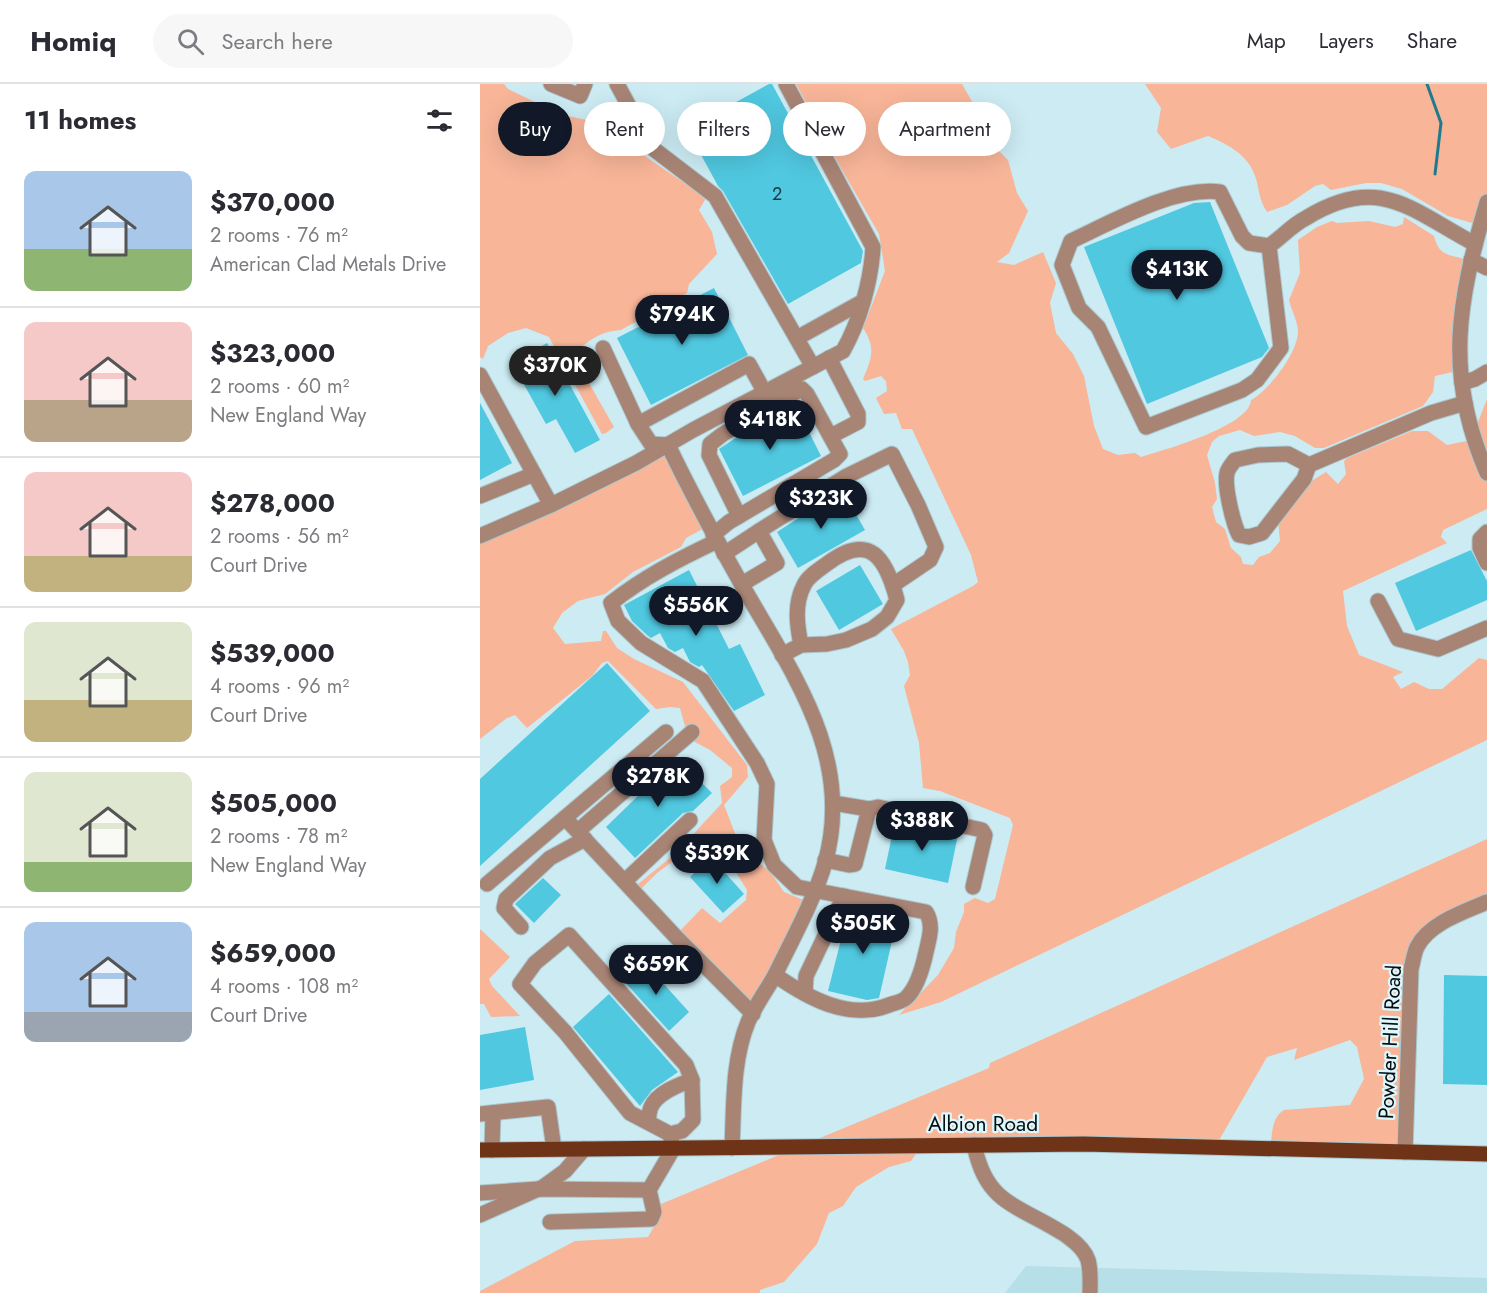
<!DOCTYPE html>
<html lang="en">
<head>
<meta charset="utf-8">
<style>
	body { margin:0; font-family:Jost,sans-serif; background:#f7f7f7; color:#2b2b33; height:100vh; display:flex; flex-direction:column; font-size:22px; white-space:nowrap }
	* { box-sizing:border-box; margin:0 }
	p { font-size:20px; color:#7c7c81 }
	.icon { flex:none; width:33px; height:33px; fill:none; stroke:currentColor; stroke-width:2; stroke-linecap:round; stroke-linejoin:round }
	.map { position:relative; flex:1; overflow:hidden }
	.details { display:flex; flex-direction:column; background:#fff; width:480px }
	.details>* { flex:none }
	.top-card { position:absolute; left:18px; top:18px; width:570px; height:54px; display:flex; gap:12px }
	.price { position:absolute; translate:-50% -51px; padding:0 14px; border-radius:21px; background:#111827; color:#fff; font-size:20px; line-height:39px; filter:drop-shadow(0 2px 3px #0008) }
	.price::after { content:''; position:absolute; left:50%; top:36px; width:18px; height:14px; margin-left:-9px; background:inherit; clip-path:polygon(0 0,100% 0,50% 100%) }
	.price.selected { background:#222; color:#fff }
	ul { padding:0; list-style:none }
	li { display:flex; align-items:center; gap:18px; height:150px; padding:0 24px }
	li+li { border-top:2px solid #e1e1e2 }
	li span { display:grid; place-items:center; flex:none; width:168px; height:120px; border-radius:12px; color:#555 }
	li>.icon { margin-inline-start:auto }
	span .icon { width:72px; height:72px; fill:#fffc; stroke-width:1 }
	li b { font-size:26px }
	h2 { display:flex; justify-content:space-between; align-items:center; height:72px; padding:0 24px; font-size:26px }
	.tag { padding:0 21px; border-radius:27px; background:#fff; box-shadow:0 6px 24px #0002; font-size:21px; line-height:54px }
	.tag.selected { background:#111827; color:#fff }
	header { display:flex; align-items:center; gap:36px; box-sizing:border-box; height:84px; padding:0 30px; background:#fff; border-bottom:2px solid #e1e1e2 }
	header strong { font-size:28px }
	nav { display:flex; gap:33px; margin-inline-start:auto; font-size:21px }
	.search { width:420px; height:54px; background:#f7f7f7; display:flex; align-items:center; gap:15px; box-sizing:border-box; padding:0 21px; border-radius:33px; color:#7c7c81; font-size:22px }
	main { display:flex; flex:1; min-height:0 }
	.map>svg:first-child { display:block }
</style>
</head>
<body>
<header>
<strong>Homiq</strong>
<div class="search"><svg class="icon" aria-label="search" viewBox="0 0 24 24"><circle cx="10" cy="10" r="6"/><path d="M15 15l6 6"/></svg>Search here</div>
<nav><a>Map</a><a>Layers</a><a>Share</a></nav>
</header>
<main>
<section class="details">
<h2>11 homes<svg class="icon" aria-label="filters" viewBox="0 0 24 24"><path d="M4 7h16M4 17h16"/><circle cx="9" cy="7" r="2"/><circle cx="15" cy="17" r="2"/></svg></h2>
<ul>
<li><span style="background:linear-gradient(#a9c7e8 65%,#8fb573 0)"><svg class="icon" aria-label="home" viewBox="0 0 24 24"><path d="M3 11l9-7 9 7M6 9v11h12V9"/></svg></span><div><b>$370,000</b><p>2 rooms · 76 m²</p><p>American Clad Metals Drive</p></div></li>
<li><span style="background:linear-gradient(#f6c9c9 65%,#b9a48a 0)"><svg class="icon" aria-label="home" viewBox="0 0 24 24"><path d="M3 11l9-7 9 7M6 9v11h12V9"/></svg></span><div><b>$323,000</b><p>2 rooms · 60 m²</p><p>New England Way</p></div></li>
<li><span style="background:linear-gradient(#f6c9c9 70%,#c2b280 0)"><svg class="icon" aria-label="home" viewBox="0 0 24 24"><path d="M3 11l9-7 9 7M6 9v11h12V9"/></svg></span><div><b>$278,000</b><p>2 rooms · 56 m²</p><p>Court Drive</p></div></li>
<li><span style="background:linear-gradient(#dfe7d0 65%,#c2b280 0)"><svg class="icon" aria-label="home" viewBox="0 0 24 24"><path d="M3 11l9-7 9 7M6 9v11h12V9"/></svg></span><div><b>$539,000</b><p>4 rooms · 96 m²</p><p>Court Drive</p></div></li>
<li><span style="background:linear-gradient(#dfe7d0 75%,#8fb573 0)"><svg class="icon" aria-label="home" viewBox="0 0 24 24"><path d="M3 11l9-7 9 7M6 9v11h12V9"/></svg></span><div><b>$505,000</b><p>2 rooms · 78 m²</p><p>New England Way</p></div></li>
<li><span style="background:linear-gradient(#a9c7e8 75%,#9aa5b1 0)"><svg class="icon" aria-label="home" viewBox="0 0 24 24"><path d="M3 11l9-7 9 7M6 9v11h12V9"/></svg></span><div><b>$659,000</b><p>4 rooms · 108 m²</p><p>Court Drive</p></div></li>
</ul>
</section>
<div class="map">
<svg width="1007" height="1209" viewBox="0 0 1007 1209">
	<rect width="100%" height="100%" fill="#ccebf3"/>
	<path fill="#b6dfe8" d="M546,1182L1007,1194V1209H525Z"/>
	<g fill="#f8b598">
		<path d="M0,0H24L28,5L80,30L106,36L145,57L149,66L165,72L226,114L219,126L232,148L237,170L209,200L207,209L141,246C124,247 110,254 99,266L101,285L134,343L126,349L122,350L69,253L46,244L28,249L8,262L3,275L0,273Z"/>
		<path d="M316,0H482L498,28L506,54L528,76L537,109L548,127L529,169L517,178L534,181L563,168L576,199L570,219L576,249L593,270L604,292L614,342L623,365L638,371L655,369L661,373C684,366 770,342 771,316C789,306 818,269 818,247C818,238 811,225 809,216L820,189L818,156L837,143L852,137L857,139L889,137L915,143L923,140L924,133L954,152C959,171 966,170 984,175L977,287L955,292L953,308L943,322L844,364H835L815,352L800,348L774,352L760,346L739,352L732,358L727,371L735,399L737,415L732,423L736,438L745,445L751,464L761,473L763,480L773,481L779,473L790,469L800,457L798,436L833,396L846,388L858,400L866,390L864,377L867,374L932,347H948L967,361L991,356L1007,315V425L963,446L961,453L967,459L863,507L867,542L879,571L923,588L913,593L921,605L934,598L949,605H962L999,574L1007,576V656L461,918L419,931L458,891L474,864L476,848L484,828V820L495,814L508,819L515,815L533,741L530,734L460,707L443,704L439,659L424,602L430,591L428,578L424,567L411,545L493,502L498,498L491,471L432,345H422L416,329L404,330L396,314L407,307L406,297L401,292L385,297L383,295C392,274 396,264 383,244L405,187L399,150L358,79Z"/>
		<path d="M665,0H1007V116L999,141L968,132L922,105L901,99H886L851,106L843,100L835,102L807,121L787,128C777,113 780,101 773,87C765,69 745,59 728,52L691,65L677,48L681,24Z"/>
		<path d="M192,371L228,442L206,454L201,463L153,488L125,510L98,517L82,529L73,544L85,560L121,557L123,547H126L137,564L154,575L203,598L267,681L268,693L244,721L258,757L272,775L289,786L304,808L331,819L272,929L197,850L222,824L240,839L266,816L267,806L249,777L230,766L218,763L208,766L177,789L157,809L152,805L196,769L242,719L240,702L252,693V684L230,666L213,657L206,646L200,624L190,623L176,625L128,577L122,579L112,592L47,644L35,631L27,634L0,655V452L182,372Z"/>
		<path d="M1007,755V818L960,841L934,868L924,1063L791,1062C792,1049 792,1033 804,1026L870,1021L884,995L877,963L870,956L814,976L817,964L787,973L738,1058L442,1061L431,1077L409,1083L376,1103L363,1122L349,1129L337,1160L304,1198L280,1206V1209H0V1207L95,1157L168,1153L176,1139L181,1120L509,984L510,979Z"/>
		<path d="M0,845L30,873L9,895L12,902L40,932L11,933L4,920H0Z"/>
	</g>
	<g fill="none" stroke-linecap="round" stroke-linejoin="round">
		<path stroke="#1e7a8c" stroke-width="3" d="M947,0L961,39L955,90"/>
	</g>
	<g fill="#50c8e0">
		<path d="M289,0H292L383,167L381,179L308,220L243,107L238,102L207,45Z"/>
		<path d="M730,118L789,264L782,273L667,320L604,163L714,119Z"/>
		<path d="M234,204L268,271L171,321L137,254Z"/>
		<path d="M67,259L120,356L95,369L76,335L66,340L32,279Z"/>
		<path d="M0,319L32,379L0,396Z"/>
		<path d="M316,322L341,372L263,412L239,365L269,345Z"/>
		<path d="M362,406L385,446L318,484L297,448Z"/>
		<path d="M991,466L1007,497V516L936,547L915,499Z"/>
		<path d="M380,481L403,520L359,546L336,507Z"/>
		<path d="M209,486L249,565L260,560L285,611L254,627L222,581L219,583L210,578L203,564L195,568L188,564L180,549L171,554L167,551L152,537L144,521Z"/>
		<path d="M127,579L170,627L0,782V695Z"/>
		<path d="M197,674L232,709L213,727L203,729L155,774L126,743Z"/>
		<path d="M415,737L478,751L468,799L405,785Z"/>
		<path d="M231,773L264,810L243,829L210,793Z"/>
		<path d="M63,794L81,811L54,839L35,820Z"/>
		<path d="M369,824L417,835L399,914L387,916L348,907Z"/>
		<path d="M163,877L209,928L189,947L143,896Z"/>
		<path d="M964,891L1007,892V1001L963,1000Z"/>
		<path d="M129,910L198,988L172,1006L160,1022L93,943Z"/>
		<path d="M45,943L54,996L0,1006V951Z"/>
	</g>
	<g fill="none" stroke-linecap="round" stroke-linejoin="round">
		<g stroke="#acc8cf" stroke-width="17">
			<g id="minor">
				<path d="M71,0L100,12L105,0"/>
				<path d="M137,0L171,63L235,112L333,283"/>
				<path d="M1007,118C978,217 964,290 1007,389"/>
				<path d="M789,162L801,264L777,296L762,306L666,343L618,243L599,224L582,181L591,157C632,138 695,102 740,108L762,152L769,159L789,162C802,153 812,141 826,134C899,89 931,126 995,160"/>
				<path d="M991,176L1007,184"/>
				<path d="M317,254L382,218"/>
				<path d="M123,264L158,340L171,360L188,361"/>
				<path d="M349,274L378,330V338L351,352"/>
				<path d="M0,291L54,390"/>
				<path d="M982,299L995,295L1007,288"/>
				<path d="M158,340L269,280L285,309"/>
				<path d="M188,361C211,409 236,455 262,501C312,589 375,673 345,779C335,814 311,858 295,891C286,907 275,922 268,938C252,977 254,1023 252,1064"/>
				<path d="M829,381L808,370L778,371L755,376C753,379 748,384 747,389C744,402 753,439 759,451L769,453L782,449L824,395L829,381L951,329L985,319"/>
				<path d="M0,412L54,390L71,421"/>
				<path d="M259,432L229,371L230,360L243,350L272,332"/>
				<path d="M279,447L365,393L412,370L438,421L456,463L450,476L413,501"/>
				<path d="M1007,448L1000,455V464L1007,479"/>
				<path d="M233,451L249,438L354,376L360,370L327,310L322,305L272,332L266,319"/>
				<path d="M0,452L71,421L156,379L213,346L363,267C380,237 391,197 393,163L306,0"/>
				<path d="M237,457C199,475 164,493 131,519L138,537L161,559L223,597L277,679L287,700L284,756L294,781L317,803L446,828C454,841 449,855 446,868C443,882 437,904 426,914C422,918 414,919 409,921C369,937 328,914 295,891"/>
				<path d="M244,470L279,447L297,479L262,500"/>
				<path d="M898,517L918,555L958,565L1007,544"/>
				<path d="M302,571L321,561L347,560L366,556L392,545L407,533L417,516C406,474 390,448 348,479C340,485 328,492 324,501C314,520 317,541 321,561"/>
				<path d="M353,719L389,725L398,723L502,746L505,751L493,803"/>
				<path d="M85,734L195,852L273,930"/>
				<path d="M98,747L212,648"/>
				<path d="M345,776L369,781L375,780L389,725"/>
				<path d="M145,797L210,736"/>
				<path d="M7,800L186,648"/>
				<path d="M41,843L24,824L26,815L70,774L105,755"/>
				<path d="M325,909L326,892L364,812"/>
				<path d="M0,1030L68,1023L74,1065"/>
				<path d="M168,1038C169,1033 169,1027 171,1023C177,1009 198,1001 212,996L213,1036L202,1047L190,1050"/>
				<path d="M494,1061C498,1078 503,1094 515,1107C536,1131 598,1146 608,1176C611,1186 610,1199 610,1209"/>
				<path d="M12,1066L13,1029"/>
				<path d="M925,1068L931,885C933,878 934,869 937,863C949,839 984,828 1007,818"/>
				<path d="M0,1109L58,1105L169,1106L193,1065L190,1050L150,1029L85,948L40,900L55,879L89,851L206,981L212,996"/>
				<path d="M0,1131L63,1103L85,1087L104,1065"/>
				<path d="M70,1138L171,1135L174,1128L169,1106"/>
			</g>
		</g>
		<g stroke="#acc8cf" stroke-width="17">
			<path id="major" d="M0,1066L604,1060L1007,1070"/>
		</g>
		<use href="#minor" stroke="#a88475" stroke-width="15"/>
		<use href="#major" stroke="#6f3318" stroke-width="15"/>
	</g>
	<g text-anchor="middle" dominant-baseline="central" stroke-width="4.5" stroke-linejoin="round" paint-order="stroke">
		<g font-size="18" fill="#173c44">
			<text x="297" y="110">2</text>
		</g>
		<g font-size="21" fill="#040e10" stroke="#def7fd">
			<text transform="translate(910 958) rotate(-87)">Powder Hill Road</text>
			<text x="503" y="1040">Albion Road</text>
		</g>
	</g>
</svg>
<b class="price" style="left:697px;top:217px">$413K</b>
<b class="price" style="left:202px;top:262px">$794K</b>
<b class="price selected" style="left:75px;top:313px">$370K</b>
<b class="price" style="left:290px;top:367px">$418K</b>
<b class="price" style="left:341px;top:446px">$323K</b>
<b class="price" style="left:216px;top:553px">$556K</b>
<b class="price" style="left:178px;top:724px">$278K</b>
<b class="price" style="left:442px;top:768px">$388K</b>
<b class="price" style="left:237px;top:801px">$539K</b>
<b class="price" style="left:383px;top:871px">$505K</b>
<b class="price" style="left:176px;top:912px">$659K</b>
<div class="top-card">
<a class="tag selected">Buy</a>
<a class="tag">Rent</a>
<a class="tag">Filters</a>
<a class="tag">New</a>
<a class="tag">Apartment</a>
</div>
</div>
</main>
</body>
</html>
